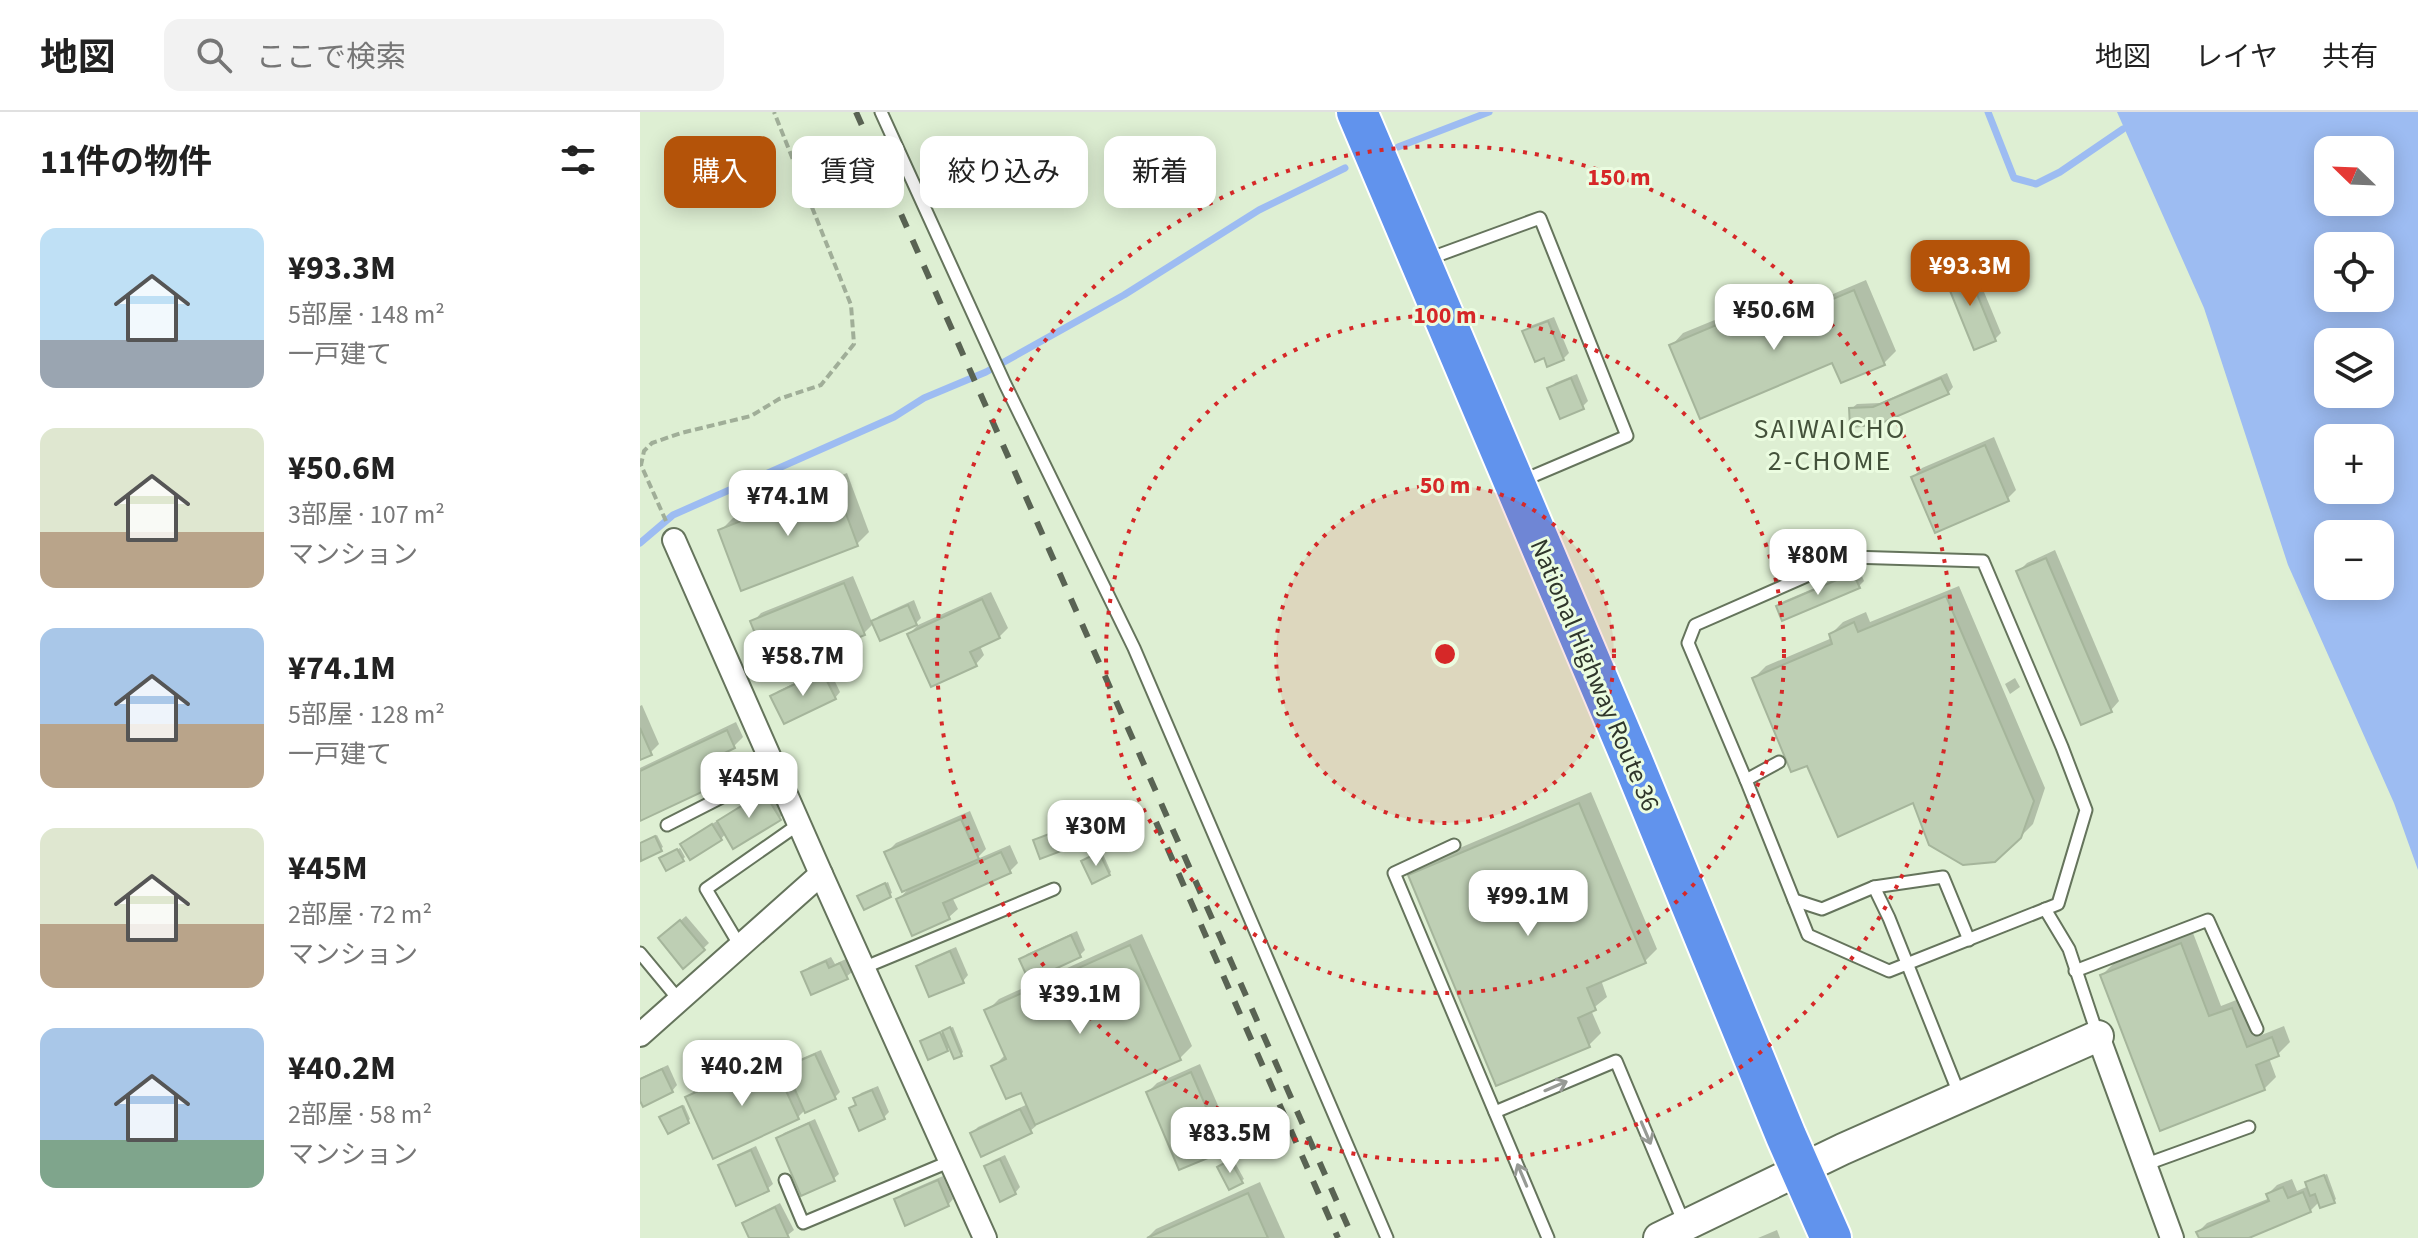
<!DOCTYPE html>
<html lang="ja">
<head>
<meta charset="utf-8">
<style>
	body { margin:0; font-family:"Source Sans 3","Noto Sans JP",sans-serif; background:#f2f2f2; color:#222; height:100vh; display:flex; flex-direction:column; font-size:30px; white-space:nowrap }
	* { box-sizing:border-box; margin:0 }
	p { font-size:26px; color:#767676 }
	.icon { flex:none; width:44px; height:44px; fill:none; stroke:currentColor; stroke-width:2; stroke-linecap:round; stroke-linejoin:round }
	.map { position:relative; flex:1; overflow:hidden }
	.drawer { display:flex; flex-direction:column; background:#fff; width:640px }
	.drawer>* { flex:none }
	.guide { position:absolute; left:24px; top:24px; width:760px; height:72px; display:flex; gap:16px }
	.needle { width:52px; rotate:293deg }
	.buttons { position:absolute; left:1674px; top:24px; display:grid; gap:16px }
	.buttons a { display:grid; place-items:center; width:80px; height:80px; border-radius:16px; background:#fff; box-shadow:0 4px 20px #0003; font-size:40px }
	.price { position:absolute; translate:-50% -68px; padding:0 18px; border-radius:16px; background:#fff; color:#222; font-size:26px; line-height:52px; filter:drop-shadow(0 2px 4px #0008) }
	.price::after { content:''; position:absolute; left:50%; top:48px; width:24px; height:18px; margin-left:-12px; background:inherit; clip-path:polygon(0 0,100% 0,50% 100%) }
	.price.on { background:#b45309; color:#fff }
	ul { padding:0; list-style:none }
	li { display:flex; align-items:center; gap:24px; height:200px; padding:0 40px }
	li span { display:grid; place-items:center; flex:none; width:224px; height:160px; border-radius:16px; color:#555 }
	li>.icon { margin-inline-start:auto }
	span .icon { width:96px; height:96px; fill:#fffc; stroke-width:1 }
	li b { font-size:34px }
	h2 { display:flex; justify-content:space-between; align-items:center; height:96px; padding:0 40px; font-size:34px }
	.chip { padding:0 28px; border-radius:16px; background:#fff; box-shadow:0 4px 20px #0003; font-size:28px; line-height:72px }
	.chip.on { background:#b45309; color:#fff }
	header { display:flex; align-items:center; gap:48px; box-sizing:border-box; height:112px; padding:0 40px; background:#fff; border-bottom:2px solid #e0e0e0 }
	header strong { font-size:38px }
	nav { display:flex; gap:44px; margin-inline-start:auto; font-size:28px }
	.search { width:560px; height:72px; background:#f2f2f2; display:flex; align-items:center; gap:20px; box-sizing:border-box; padding:0 28px; border-radius:16px; color:#767676; font-size:30px }
	main { display:flex; flex:1; min-height:0 }
	.map>svg:first-child { display:block }
</style>
</head>
<body>
<header>
<strong>地図</strong>
<div class="search"><svg class="icon" aria-label="search" viewBox="0 0 24 24"><circle cx="10" cy="10" r="6"/><path d="M15 15l6 6"/></svg>ここで検索</div>
<nav><a>地図</a><a>レイヤ</a><a>共有</a></nav>
</header>
<main>
<section class="drawer">
<h2>11件の物件<svg class="icon" aria-label="filters" viewBox="0 0 24 24"><path d="M4 7h16M4 17h16"/><circle cx="9" cy="7" r="2"/><circle cx="15" cy="17" r="2"/></svg></h2>
<ul>
<li><span style="background:linear-gradient(#bfe0f5 70%,#9aa5b1 0)"><svg class="icon" aria-label="home" viewBox="0 0 24 24"><path d="M3 11l9-7 9 7M6 9v11h12V9"/></svg></span><div><b>¥93.3M</b><p>5部屋 · 148 m²</p><p>一戸建て</p></div></li>
<li><span style="background:linear-gradient(#dfe7d0 65%,#b9a48a 0)"><svg class="icon" aria-label="home" viewBox="0 0 24 24"><path d="M3 11l9-7 9 7M6 9v11h12V9"/></svg></span><div><b>¥50.6M</b><p>3部屋 · 107 m²</p><p>マンション</p></div></li>
<li><span style="background:linear-gradient(#a9c7e8 60%,#b9a48a 0)"><svg class="icon" aria-label="home" viewBox="0 0 24 24"><path d="M3 11l9-7 9 7M6 9v11h12V9"/></svg></span><div><b>¥74.1M</b><p>5部屋 · 128 m²</p><p>一戸建て</p></div></li>
<li><span style="background:linear-gradient(#dfe7d0 60%,#b9a48a 0)"><svg class="icon" aria-label="home" viewBox="0 0 24 24"><path d="M3 11l9-7 9 7M6 9v11h12V9"/></svg></span><div><b>¥45M</b><p>2部屋 · 72 m²</p><p>マンション</p></div></li>
<li><span style="background:linear-gradient(#a9c7e8 70%,#7fa58c 0)"><svg class="icon" aria-label="home" viewBox="0 0 24 24"><path d="M3 11l9-7 9 7M6 9v11h12V9"/></svg></span><div><b>¥40.2M</b><p>2部屋 · 58 m²</p><p>マンション</p></div></li>
</ul>
</section>
<div class="map">
<svg width="1778" height="1126" viewBox="0 0 1778 1126">
	<rect width="100%" height="100%" fill="#deefd3"/>
	<path fill="#9dbcf2" fill-rule="evenodd" d="M1477,0H1778V758L1754,691L1648,453L1564,196ZM1688,38H1740V90H1688ZM1688,134H1740V186H1688ZM1688,230H1740V282H1688ZM1688,326H1740V378H1688ZM1688,422H1740V474H1688Z"/>
	<g fill="#0003">
		<path d="M1332,151L1361,221L1355,227L1335,235L1306,165L1312,159Z"/>
		<path d="M1226,168L1256,239L1244,251L1193,249L1032,233L1043,221L1138,182L1146,202Z"/>
		<path d="M914,205L929,241L923,247L905,244L885,220L890,214Z"/>
		<path d="M1307,261L1313,275L1308,281L1237,311L1211,297L1217,292L1240,291Z"/>
		<path d="M937,262L948,289L942,295L910,277L915,271Z"/>
		<path d="M1354,325L1376,378L1367,387L1273,365L1282,356Z"/>
		<path d="M207,361L229,420L217,432L81,418L93,406Z"/>
		<path d="M1415,438L1479,589L1471,598L1378,460L1387,451Z"/>
		<path d="M1219,457L1224,469L1219,474L1138,494L1144,489Z"/>
		<path d="M213,464L232,510L239,504L274,488L281,506L276,511H234L224,521L113,510L121,501Z"/>
		<path d="M1319,474L1405,676L1393,712L1380,725L1168,651L1114,566L1126,554L1192,526L1191,522L1203,510L1226,500L1230,510Z"/>
		<path d="M351,480L368,516L359,525L340,534L344,543L336,552L269,522L278,513Z"/>
		<path d="M188,555L200,580L195,586L133,584L138,579Z"/>
		<path d="M1375,566L1380,575L1370,582L1365,572Z"/>
		<path d="M2,593L19,632L10,641L0,646V594Z"/>
		<path d="M96,610L103,625L94,634L79,641L88,660L79,669L0,707V656Z"/>
		<path d="M130,676L145,701L139,706L86,721L81,727H48Z"/>
		<path d="M951,680L1017,837L1005,849L961,868L967,885L951,898L961,921L949,933L770,764L782,752Z"/>
		<path d="M330,699L346,737L335,748L370,733L378,751L370,759L312,785L318,797L309,805L258,788L272,773L247,740L256,731Z"/>
		<path d="M419,718L425,734L423,736L398,727Z"/>
		<path d="M17,723L23,735L2,747L0,731Z"/>
		<path d="M40,736L45,745L43,747L24,745Z"/>
		<path d="M462,740L471,760L469,762L445,747Z"/>
		<path d="M248,770L252,781L225,795L222,782Z"/>
		<path d="M46,804L69,831L44,854L26,821Z"/>
		<path d="M437,819L445,838L440,843L381,848L387,842Z"/>
		<path d="M1553,821L1581,894L1604,885L1619,924L1644,914L1650,930L1638,942L1629,946L1636,965L1624,977L1462,863L1474,851Z"/>
		<path d="M502,822L552,934L540,946L395,1011L396,1014L390,1019L332,1021L338,1015L388,992L382,978L354,954L366,942L347,899L359,887Z"/>
		<path d="M316,835L328,863L323,869L278,854L284,849Z"/>
		<path d="M191,845L195,852L206,847L212,860L206,865L164,861L169,855Z"/>
		<path d="M313,915L323,940L321,942L311,934L306,938L283,930L310,918L309,916Z"/>
		<path d="M181,938L200,980L194,986L164,999L157,1006L48,986L56,977L140,939L147,955L153,950Z"/>
		<path d="M560,952L593,1028L584,1037L508,980L517,971Z"/>
		<path d="M28,953L37,973L32,979L0,984V966Z"/>
		<path d="M238,974L249,1000L244,1005L211,997L217,990L216,987L221,981Z"/>
		<path d="M44,993L50,1007L48,1009L24,1003Z"/>
		<path d="M175,1007L199,1062L193,1067L138,1027L144,1021Z"/>
		<path d="M116,1034L133,1072L127,1077L80,1054L86,1048Z"/>
		<path d="M365,1043L380,1075L375,1081L346,1055L352,1049Z"/>
		<path d="M593,1047L604,1067L601,1069L582,1053Z"/>
		<path d="M1687,1062L1696,1087L1694,1089H1680L1670,1099L1604,1126H1561L1558,1120L1567,1111L1630,1086L1628,1082L1637,1073L1652,1067L1657,1079L1669,1074L1670,1068Z"/>
		<path d="M303,1064L313,1087L308,1093L256,1088L262,1082Z"/>
		<path d="M620,1070L645,1126H507L516,1117Z"/>
		<path d="M140,1091L154,1118L144,1126H111L104,1111L110,1106Z"/>
		<path d="M1137,1118L1140,1126H1118Z"/>
	</g>
	<g fill="none" stroke-linecap="round" stroke-linejoin="round">
		<g stroke="#9dbcf2" stroke-width="7">
			<path d="M1348,0L1374,66L1396,72L1420,60L1483,17"/>
			<path d="M758,35L849,0"/>
			<path d="M0,431L33,403L254,305L284,286L346,260L484,183L619,98L705,56"/>
		</g>
	</g>
	<g fill="#becfb4" stroke="#a5b59b" stroke-width="2">
		<path d="M1326,155L1356,229L1334,238L1304,164Z"/>
		<path d="M1214,178L1245,253L1201,271L1192,251L1060,307L1029,233L1126,192L1134,212Z"/>
		<path d="M908,209L924,248L907,255L904,246L895,250L882,219Z"/>
		<path d="M931,266L944,297L920,307L907,276Z"/>
		<path d="M1301,266L1309,282L1237,313L1210,315L1209,296L1233,295Z"/>
		<path d="M1345,333L1369,389L1295,421L1271,365Z"/>
		<path d="M195,372L218,434L101,479L78,418Z"/>
		<path d="M1406,446L1472,600L1441,613L1376,459Z"/>
		<path d="M1213,461L1220,476L1142,509L1136,494Z"/>
		<path d="M204,471L225,523L131,561L110,509Z"/>
		<path d="M1306,484L1394,689L1381,726L1355,750L1323,753L1289,733L1273,691L1198,725L1167,654L1151,660L1112,566L1192,532L1189,522L1214,510L1218,520Z"/>
		<path d="M342,487L360,526L330,540L337,554L291,575L267,522Z"/>
		<path d="M268,493L277,513L240,529L231,509Z"/>
		<path d="M182,559L196,587L144,612L130,584Z"/>
		<path d="M0,616L12,643L0,648Z"/>
		<path d="M87,618L95,636L70,648L81,671L0,709V659Z"/>
		<path d="M124,680L141,708L93,737L77,709Z"/>
		<path d="M939,691L1006,851L947,876L956,898L938,906L950,935L856,974L768,763Z"/>
		<path d="M321,707L339,747L262,780L244,740Z"/>
		<path d="M72,712L82,728L50,748L40,732Z"/>
		<path d="M417,719L424,738L400,747L393,728Z"/>
		<path d="M15,724L22,739L1,749L0,731Z"/>
		<path d="M37,737L44,749L26,759L19,746Z"/>
		<path d="M361,740L371,761L303,791L310,807L272,824L256,787Z"/>
		<path d="M459,740L470,763L452,772L441,749Z"/>
		<path d="M245,771L251,785L224,798L217,784Z"/>
		<path d="M40,808L65,838L43,857L18,826Z"/>
		<path d="M431,823L441,845L389,869L379,847Z"/>
		<path d="M1541,831L1569,904L1592,896L1607,935L1632,925L1639,944L1616,953L1625,978L1520,1019L1460,863Z"/>
		<path d="M490,833L541,948L395,1013L381,981L366,987L351,954L366,947L344,898Z"/>
		<path d="M310,839L324,871L289,885L276,854Z"/>
		<path d="M186,849L189,856L200,851L208,867L171,883L161,860Z"/>
		<path d="M310,915L322,944L314,947L302,919Z"/>
		<path d="M300,920L308,939L288,948L280,929Z"/>
		<path d="M175,942L196,987L165,1001L145,955Z"/>
		<path d="M131,946L159,1007L73,1047L45,985Z"/>
		<path d="M22,957L33,980L3,995L0,989V967Z"/>
		<path d="M551,960L585,1039L539,1058L506,980Z"/>
		<path d="M232,978L245,1007L219,1019L209,996L216,993L213,986Z"/>
		<path d="M42,994L49,1011L28,1022L19,1005Z"/>
		<path d="M380,997L392,1021L341,1045L330,1021Z"/>
		<path d="M169,1011L195,1069L161,1084L136,1026Z"/>
		<path d="M111,1038L129,1079L96,1094L78,1053Z"/>
		<path d="M360,1047L376,1082L360,1090L344,1054Z"/>
		<path d="M590,1048L603,1071L589,1078L577,1055Z"/>
		<path d="M1684,1063L1695,1091L1680,1096L1675,1082L1670,1084L1665,1070Z"/>
		<path d="M298,1068L309,1094L265,1114L254,1087Z"/>
		<path d="M1643,1075L1648,1086L1663,1080L1671,1100L1609,1126H1559L1556,1120L1629,1089L1626,1082Z"/>
		<path d="M608,1081L628,1126H507Z"/>
		<path d="M135,1095L149,1126H109L102,1111Z"/>
	</g>
	<g fill="none" stroke-linecap="round" stroke-linejoin="round">
		<g stroke="#65745c" stroke-width="15">
			<g id="lane">
				<path d="M241,0L365,272L494,536L747,1126"/>
				<path d="M788,147L900,106L987,324L879,370"/>
				<path d="M1210,445L1343,449L1422,635L1446,698L1418,792L1249,859L1168,823L1106,668L1048,531L1055,513Z"/>
				<path d="M1106,668L1139,650"/>
				<path d="M27,713L135,658"/>
				<path d="M814,733L754,761L908,1126"/>
				<path d="M1234,775L1249,806L1320,984"/>
				<path d="M1154,788L1182,797L1234,775L1303,765L1329,828"/>
				<path d="M1405,797L1429,837L1457,921"/>
				<path d="M100,834L66,777L159,712"/>
				<path d="M0,841L39,888"/>
				<path d="M223,856L414,777"/>
				<path d="M1435,859L1568,808L1617,917"/>
				<path d="M855,1000L976,949L1044,1111"/>
				<path d="M1504,1053L1609,1015"/>
				<path d="M145,1068L163,1111L311,1049"/>
			</g>
		</g>
		<g stroke="#65745c" stroke-width="26">
			<g id="street">
				<path d="M34,428L181,762L345,1126"/>
				<path d="M0,923L181,762"/>
				<path d="M1458,924L1532,1126"/>
			</g>
		</g>
		<g stroke="#65745c" stroke-width="34">
			<path id="secondary" d="M1019,1126L1203,1037L1458,924"/>
		</g>
		<g stroke="#fff" stroke-width="44">
			<path id="highway" d="M717,0L992,648L1146,1024L1191,1126"/>
		</g>
		<path stroke="#a0ae98" stroke-width="4" stroke-dasharray="8 4" stroke-linecap="butt" d="M26,409L1,353L4,339L12,331L41,321L111,304L139,287L181,273L214,232L211,193L134,0"/>
		<use href="#lane" stroke="#fff" stroke-width="11"/>
		<use href="#street" stroke="#fff" stroke-width="22"/>
		<use href="#secondary" stroke="#fff" stroke-width="30"/>
		<use href="#highway" stroke="#6193ed" stroke-width="40"/>
		<g stroke="#596353" stroke-width="6" stroke-dasharray="14 14" stroke-linecap="butt">
			<path d="M216,0L713,1126"/>
			<path d="M516,710L698,1126"/>
		</g>
	</g>
	<defs><path id="oneway-shaft" d="M-6 0H5M1.5-3L5.5 0L1.5 3" fill="none" stroke-width="1.6" stroke-linecap="round" stroke-linejoin="round" transform="scale(2)"/></defs>
	<g stroke="#979a95">
		<use href="#oneway-shaft" transform="translate(916 974) rotate(-23)"/>
		<use href="#oneway-shaft" transform="translate(1006 1021) rotate(67)"/>
		<use href="#oneway-shaft" transform="translate(882 1063) rotate(-113)"/>
	</g>
	<circle cx="805" cy="542" r="169" fill="#d62828" fill-opacity=".12"/>
	<g fill="none" stroke="#d62828" stroke-width="4" stroke-dasharray="4 8">
		<circle cx="805" cy="542" r="169"/>
		<circle cx="805" cy="542" r="339"/>
		<circle cx="805" cy="542" r="508"/>
	</g>
	<g text-anchor="middle" dominant-baseline="central" stroke-width="6" stroke-linejoin="round" paint-order="stroke">
		<g font-size="26" fill="#2f362b" stroke="#ebfce0">
			<text transform="translate(955 563) rotate(67)">National Highway Route 36</text>
		</g>
		<g font-size="28" letter-spacing="2" fill="#44523b" stroke="#ebfce0">
			<text x="1190" y="317">SAIWAICHO<tspan x="1190" dy="32">2-CHOME</tspan></text>
		</g>
	</g>
	<circle cx="805" cy="542" r="12" fill="#d62828" stroke="#ebfce0" stroke-width="4"/>
	<g font-size="24" text-anchor="middle" font-weight="bold" fill="#d62828" stroke="#ebfce0" stroke-width="6" stroke-linejoin="round" paint-order="stroke">
		<text x="979" y="73">150 m</text>
		<text x="805" y="211">100 m</text>
		<text x="805" y="381">50 m</text>
	</g>
</svg>
<div class="buttons">
<a><svg class="needle" viewBox="-14 -14 28 28"><path d="M0-13l5 13h-10z" fill="#e53935"/><path d="M0 13l5-13h-10z" fill="#767676"/></svg></a>
<a><svg class="icon" aria-label="locate" viewBox="0 0 24 24"><circle cx="12" cy="12" r="6"/><path d="M12 2v4M12 18v4M2 12h4M18 12h4"/></svg></a>
<a><svg class="icon" aria-label="layers" viewBox="0 0 24 24"><path d="M12 4l9 5-9 5-9-5zM3 14l9 5 9-5"/></svg></a>
<a>+</a>
<a>−</a>
</div>
<b class="price on" style="left:1330px;top:196px">¥93.3M</b>
<b class="price" style="left:1134px;top:240px">¥50.6M</b>
<b class="price" style="left:148px;top:426px">¥74.1M</b>
<b class="price" style="left:1178px;top:485px">¥80M</b>
<b class="price" style="left:163px;top:586px">¥58.7M</b>
<b class="price" style="left:109px;top:708px">¥45M</b>
<b class="price" style="left:456px;top:756px">¥30M</b>
<b class="price" style="left:888px;top:826px">¥99.1M</b>
<b class="price" style="left:440px;top:924px">¥39.1M</b>
<b class="price" style="left:102px;top:996px">¥40.2M</b>
<b class="price" style="left:590px;top:1063px">¥83.5M</b>
<div class="guide">
<a class="chip on">購入</a>
<a class="chip">賃貸</a>
<a class="chip">絞り込み</a>
<a class="chip">新着</a>
</div>
</div>
</main>
</body>
</html>
